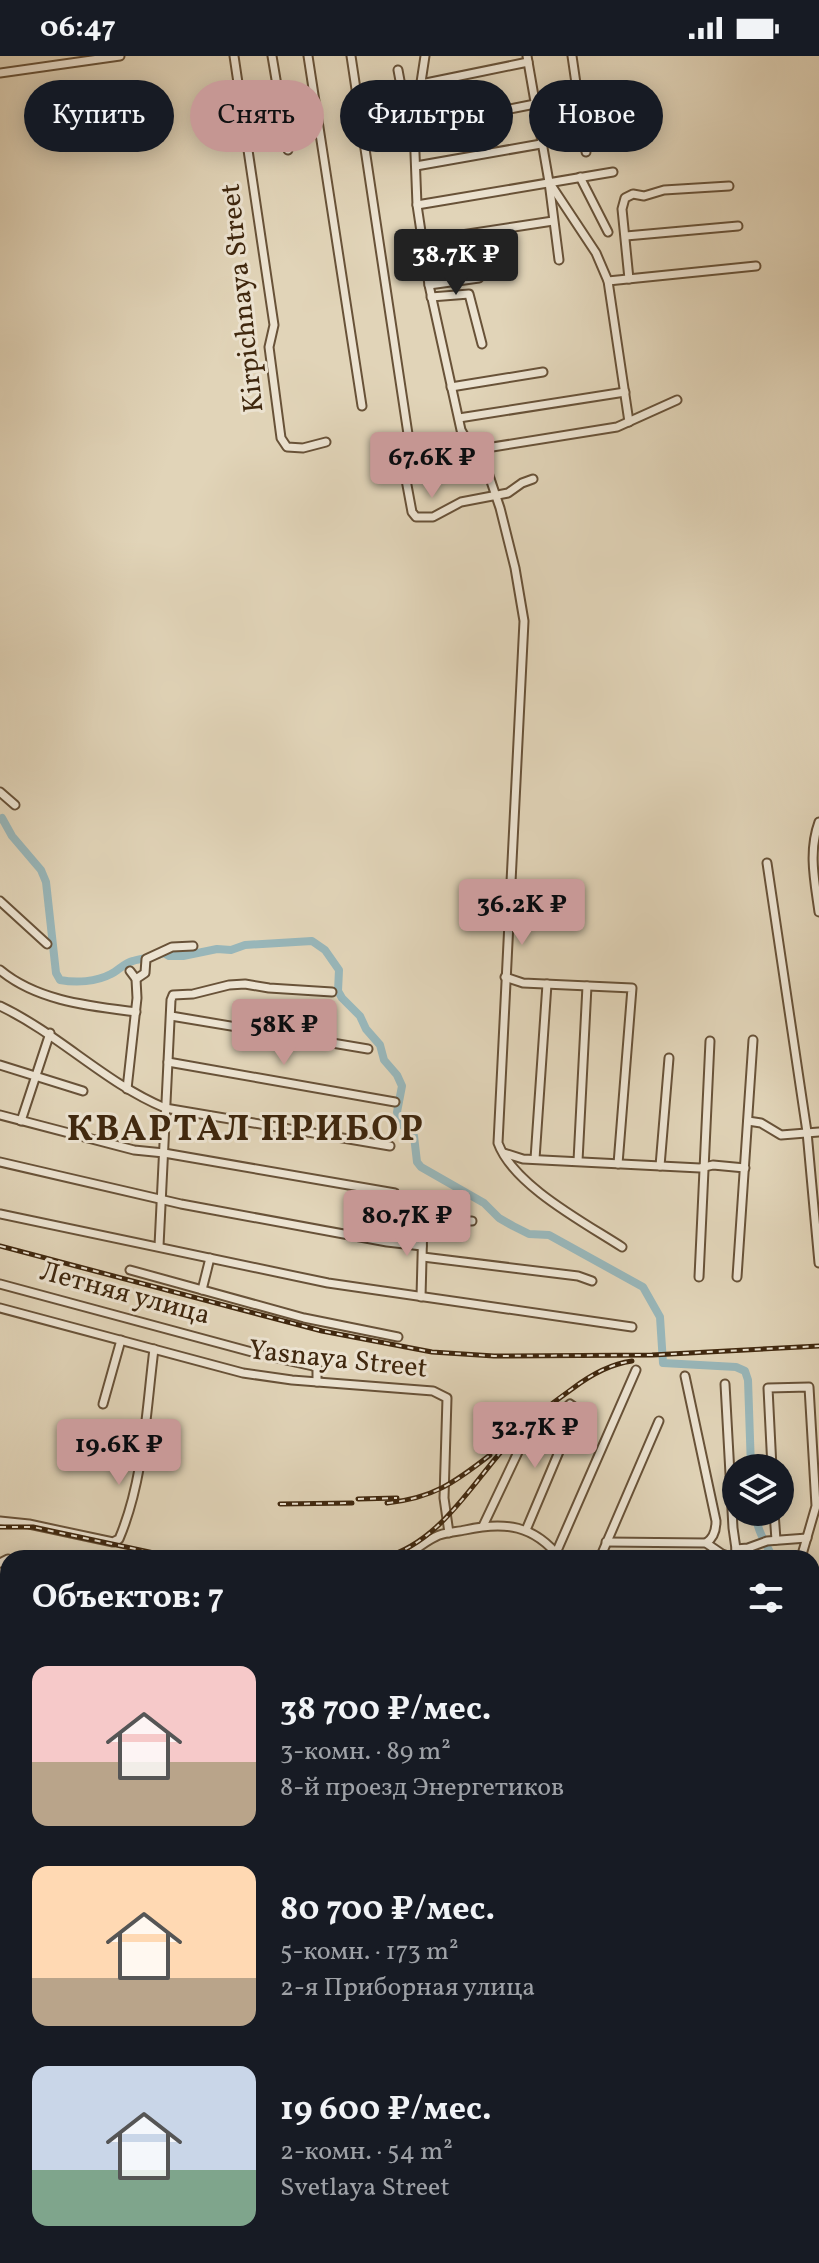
<!DOCTYPE html>
<html lang="ru">
<head>
<meta charset="utf-8">
<style>
	body { margin:0; font-family:Vollkorn,serif; background:#242831; color:#f1f3f6; height:100vh; display:flex; flex-direction:column; font-size:30px; white-space:nowrap }
	* { box-sizing:border-box; margin:0 }
	p { font-size:26px; color:#9ea1a6 }
	.icon { flex:none; width:44px; height:44px; fill:none; stroke:currentColor; stroke-width:2; stroke-linecap:round; stroke-linejoin:round }
	.map { position:relative; flex:1; overflow:hidden }
	.sheet { position:absolute; left:0px; top:1494px; width:820px; height:714px; display:flex; flex-direction:column; background:#171b24; border-radius:24px 24px 0 0; box-shadow:0 4px 20px #0003 }
	.sheet>* { flex:none }
	.top-card { position:absolute; left:24px; top:24px; width:772px; height:72px; display:flex; gap:16px }
	.buttons { position:absolute; left:722px; top:1398px; display:grid; gap:16px }
	.buttons a { display:grid; place-items:center; width:72px; height:72px; border-radius:50%; background:#171b24; box-shadow:0 4px 20px #0003; font-size:40px }
	.price { position:absolute; translate:-50% -68px; padding:0 18px; border-radius:8px; background:#c59692; color:#111; font-size:26px; line-height:52px; filter:drop-shadow(0 2px 4px #0008) }
	.price::after { content:''; position:absolute; left:50%; top:48px; width:24px; height:18px; margin-left:-12px; background:inherit; clip-path:polygon(0 0,100% 0,50% 100%) }
	.price.selected { background:#222; color:#fff }
	ul { padding:0; list-style:none }
	li { display:flex; align-items:center; gap:24px; height:200px; padding:0 32px }
	li span { display:grid; place-items:center; flex:none; width:224px; height:160px; border-radius:16px; color:#555 }
	li>.icon { margin-inline-start:auto }
	span .icon { width:96px; height:96px; fill:#fffc; stroke-width:1 }
	li b { font-size:34px }
	h2 { display:flex; justify-content:space-between; align-items:center; height:96px; padding:0 32px; font-size:34px }
	.pill { padding:0 28px; border-radius:36px; background:#171b24; box-shadow:0 4px 20px #0003; font-size:28px; line-height:72px }
	.pill.selected { background:#c59692; color:#111 }
	.status { display:flex; justify-content:space-between; align-items:center; height:56px; padding:0 40px; background:#171b24; direction:ltr }
	.status svg { height:22px; fill:currentColor }
	.map>svg:first-child { display:block }
</style>
</head>
<body>
<div class="status"><b>06:47</b><svg viewBox="0 0 49 12"><path d="M0 12V9h3v3zM5 12V6h3v6zM10 12V3h3v9zM15 12V0h3v12zM26 1h20v11H26zM47 4h2v5h-2z"/></svg></div>
<div class="map">
<svg width="819" height="2207" viewBox="0 0 819 2207">
	<rect width="100%" height="100%" fill="#e1d4b8"/>
	<filter id="stains"><feTurbulence type="fractalNoise" baseFrequency=".0025" numOctaves="4"/><feColorMatrix values="0 0 0 0 .2 0 0 0 0 .09 0 0 0 0 .02 0 0 0 .5 -.17"/></filter>
	<radialGradient id="worn" r=".72"><stop offset=".6" stop-color="#630" stop-opacity="0"/><stop offset="1" stop-color="#630" stop-opacity=".3"/></radialGradient>
	<g fill="none" stroke-linecap="round" stroke-linejoin="round">
		<g stroke="#98b6b9" stroke-width="5">
			<path d="M0,1739L8,1738"/>
			<path d="M812,1853L819,1854"/>
		</g>
		<g stroke="#98b6b9" stroke-width="8">
			<path d="M0,763L2,762L12,780L41,814L46,826L56,917L60,924C76,927 96,926 111,918C118,915 124,907 133,905C143,902 153,901 164,897L169,900H183L217,893L231,894L245,889L312,885L325,894L339,914L338,935L342,942L360,960L366,973L380,989L384,1004L397,1019L402,1030L397,1056L401,1068L414,1080L417,1106L421,1111L484,1147L499,1162L513,1170L529,1178L549,1179L643,1231L660,1261L663,1307L736,1311L745,1315L748,1324L751,1412"/>
			<path d="M755,1456C757,1474 765,1486 773,1502"/>
			<path d="M812,1760L819,1761"/>
		</g>
		<g stroke="#685238" stroke-width="11">
			<g id="minor">
				<path d="M234,0L274,269L269,291L281,382L287,391L303,392L326,386"/>
				<path d="M272,0L288,94"/>
				<path d="M308,0L362,350"/>
				<path d="M351,0L408,378L404,413L412,456L416,461H433L461,446L508,437L522,427L533,423"/>
				<path d="M425,0L414,72L417,149L429,229L461,374L465,381L480,393L500,452L515,512L524,565L498,1087C513,1129 585,1167 622,1191"/>
				<path d="M527,0L549,126L559,204"/>
				<path d="M572,0L586,96"/>
				<path d="M398,14L406,57L414,72L535,48"/>
				<path d="M0,17L120,0"/>
				<path d="M421,28L528,6"/>
				<path d="M416,110L541,88"/>
				<path d="M580,121L608,176"/>
				<path d="M549,126L596,197L608,225L629,366"/>
				<path d="M417,149L613,116"/>
				<path d="M626,180L738,170"/>
				<path d="M422,185L553,165"/>
				<path d="M629,223L622,153L625,142L633,138L644,140L664,134L729,130"/>
				<path d="M608,225L756,210"/>
				<path d="M429,229L479,222"/>
				<path d="M431,241L469,238L482,288"/>
				<path d="M451,331L543,316"/>
				<path d="M459,362L625,336"/>
				<path d="M480,393L617,371L677,344"/>
				<path d="M0,736L15,749"/>
				<path d="M819,766C808,796 815,826 819,856"/>
				<path d="M767,807L807,1076L819,1207"/>
				<path d="M0,845L47,888"/>
				<path d="M0,914C37,945 89,950 136,956"/>
				<path d="M505,921L523,927L632,932L618,1108"/>
				<path d="M136,923L145,917L146,903L172,891L193,890"/>
				<path d="M0,950C59,978 105,1027 165,1052L390,1090"/>
				<path d="M171,960L368,993"/>
				<path d="M168,1006L395,1046"/>
				<path d="M0,1009L83,1035"/>
				<path d="M127,1033L137,942L136,923L130,915"/>
				<path d="M0,1059L134,1094L164,1097L395,1137L404,1162L423,1165H472"/>
				<path d="M21,1065L50,977"/>
				<path d="M748,1065L761,1067L781,1079L819,1076"/>
				<path d="M504,1097L523,1103L700,1112L713,1109L745,1112"/>
				<path d="M535,1103L547,928"/>
				<path d="M578,1105L587,930"/>
				<path d="M0,1106L181,1148L387,1186L422,1190"/>
				<path d="M660,1110L669,1002"/>
				<path d="M0,1158L328,1227L632,1271"/>
				<path d="M159,1190L171,944L173,939L193,938L229,929L245,928L269,932L332,936"/>
				<path d="M423,1201L578,1220L592,1225"/>
				<path d="M130,1214L304,1262L398,1281"/>
				<path d="M699,1221L710,985"/>
				<path d="M737,1221L753,984"/>
				<path d="M0,1228L263,1299L313,1310L317,1312V1326"/>
				<path d="M202,1234L210,1202"/>
				<path d="M421,1241L423,1165"/>
				<path d="M0,1252L243,1317L292,1324L433,1335L447,1342L444,1442L449,1477"/>
				<path d="M685,1320L716,1465C716,1474 714,1482 706,1487"/>
				<path d="M725,1328L733,1472L736,1493L735,1502"/>
				<path d="M103,1348L121,1284"/>
				<path d="M772,1412L768,1332L809,1331L816,1450L801,1502"/>
				<path d="M774,1456L776,1484"/>
				<path d="M0,1465L29,1468L113,1486L119,1483C144,1424 146,1356 154,1293"/>
				<path d="M483,1470L528,1375"/>
				<path d="M526,1474L577,1353L570,1348L568,1350"/>
				<path d="M606,1486L706,1487L722,1498L733,1502"/>
				<path d="M736,1493L748,1492L767,1485L807,1482"/>
				<path d="M556,1497L636,1314"/>
				<path d="M404,1502C414,1495 424,1486 435,1481C443,1476 456,1476 465,1474C505,1465 534,1469 560,1502"/>
				<path d="M600,1502L659,1365"/>
				<path d="M0,1507L8,1503"/>
				<path d="M5,1571H8"/>
				<path d="M0,1620L8,1619"/>
				<path d="M0,1735L8,1734"/>
				<path d="M0,1761L8,1760"/>
				<path d="M812,1770L819,1771"/>
				<path d="M812,1816L819,1817"/>
				<path d="M812,1848L819,1849"/>
				<path d="M812,1982L818,2011"/>
				<path d="M812,2034L819,2011"/>
				<path d="M8,2082L7,2091L0,2109L8,2113"/>
				<path d="M812,2129L819,2132"/>
				<path d="M569,2200L600,2207"/>
				<path d="M0,2203L5,2207"/>
				<path d="M86,2207L90,2200"/>
				<path d="M116,2207L120,2200"/>
				<path d="M180,2207L185,2200"/>
			</g>
		</g>
		<g stroke="#3f270e" stroke-width="12">
			<g id="major">
				<path d="M0,2034L8,2038"/>
				<path d="M0,2042L8,2045"/>
				<path d="M269,2200L278,2207"/>
				<path d="M281,2200L290,2207"/>
			</g>
		</g>
		<use href="#minor" stroke="#ece3d1" stroke-width="7"/>
		<use href="#major" stroke="#e0ba7c" stroke-width="8"/>
		<g stroke="#3f270e" stroke-width="5">
			<g id="rail">
				<path d="M0,1190L322,1275L432,1296L494,1300L652,1299L819,1290"/>
				<path d="M358,1443L397,1442"/>
				<path d="M387,1447C433,1442 454,1427 490,1399"/>
				<path d="M280,1448L352,1447"/>
				<path d="M0,1471H33L177,1502"/>
				<path d="M383,1502C440,1486 470,1430 507,1389C526,1368 549,1349 572,1333C589,1320 610,1308 632,1305"/>
				<path d="M0,1842L8,1843"/>
				<path d="M0,1911H8"/>
				<path d="M812,2025L819,2028"/>
				<path d="M812,2130L819,2128"/>
			</g>
		</g>
		<use href="#rail" stroke="#ece3d1" stroke-width="2" stroke-dasharray="6" stroke-linecap="butt"/>
	</g>
	<g text-anchor="middle" dominant-baseline="central" stroke-width="6" stroke-linejoin="round" paint-order="stroke">
		<g font-size="28" fill="#3f270e" stroke="#ece3d1">
			<text transform="translate(243 242) rotate(-96)">Kirpichnaya Street</text>
			<text transform="translate(125 1238) rotate(15)">Летняя улица</text>
			<text transform="translate(338 1304) rotate(6)">Yasnaya Street</text>
		</g>
		<g font-size="36" font-weight="bold" letter-spacing="2" fill="#3f270e" stroke="#ece3d1">
			<text x="246" y="1075">КВАРТАЛ ПРИБОР</text>
		</g>
	</g>
	<rect width="100%" height="100%" filter="url(#stains)"/>
	<rect width="100%" height="100%" fill="url(#worn)"/>
</svg>
<div class="buttons">
<a><svg class="icon" aria-label="layers" viewBox="0 0 24 24"><path d="M12 4l9 5-9 5-9-5zM3 14l9 5 9-5"/></svg></a>
</div>
<b class="price selected" style="left:456px;top:241px">38.7K ₽</b>
<b class="price" style="left:432px;top:444px">67.6K ₽</b>
<b class="price" style="left:522px;top:891px">36.2K ₽</b>
<b class="price" style="left:284px;top:1011px">58K ₽</b>
<b class="price" style="left:407px;top:1202px">80.7K ₽</b>
<b class="price" style="left:535px;top:1414px">32.7K ₽</b>
<b class="price" style="left:119px;top:1431px">19.6K ₽</b>
<div class="top-card">
<a class="pill">Купить</a>
<a class="pill selected">Снять</a>
<a class="pill">Фильтры</a>
<a class="pill">Новое</a>
</div>
<section class="sheet">
<h2>Объектов: 7<svg class="icon" aria-label="filters" viewBox="0 0 24 24"><path d="M4 7h16M4 17h16"/><circle cx="9" cy="7" r="2"/><circle cx="15" cy="17" r="2"/></svg></h2>
<ul>
<li><span style="background:linear-gradient(#f6c9c9 60%,#b9a48a 0)"><svg class="icon" aria-label="home" viewBox="0 0 24 24"><path d="M3 11l9-7 9 7M6 9v11h12V9"/></svg></span><div><b>38 700 ₽/мес.</b><p>3-комн. · 89 m²</p><p>8-й проезд Энергетиков</p></div></li>
<li><span style="background:linear-gradient(#ffd9b3 70%,#b9a48a 0)"><svg class="icon" aria-label="home" viewBox="0 0 24 24"><path d="M3 11l9-7 9 7M6 9v11h12V9"/></svg></span><div><b>80 700 ₽/мес.</b><p>5-комн. · 173 m²</p><p>2-я Приборная улица</p></div></li>
<li><span style="background:linear-gradient(#c9d6e8 65%,#7fa58c 0)"><svg class="icon" aria-label="home" viewBox="0 0 24 24"><path d="M3 11l9-7 9 7M6 9v11h12V9"/></svg></span><div><b>19 600 ₽/мес.</b><p>2-комн. · 54 m²</p><p>Svetlaya Street</p></div></li>
</ul>
</section>
</div>
</body>
</html>
